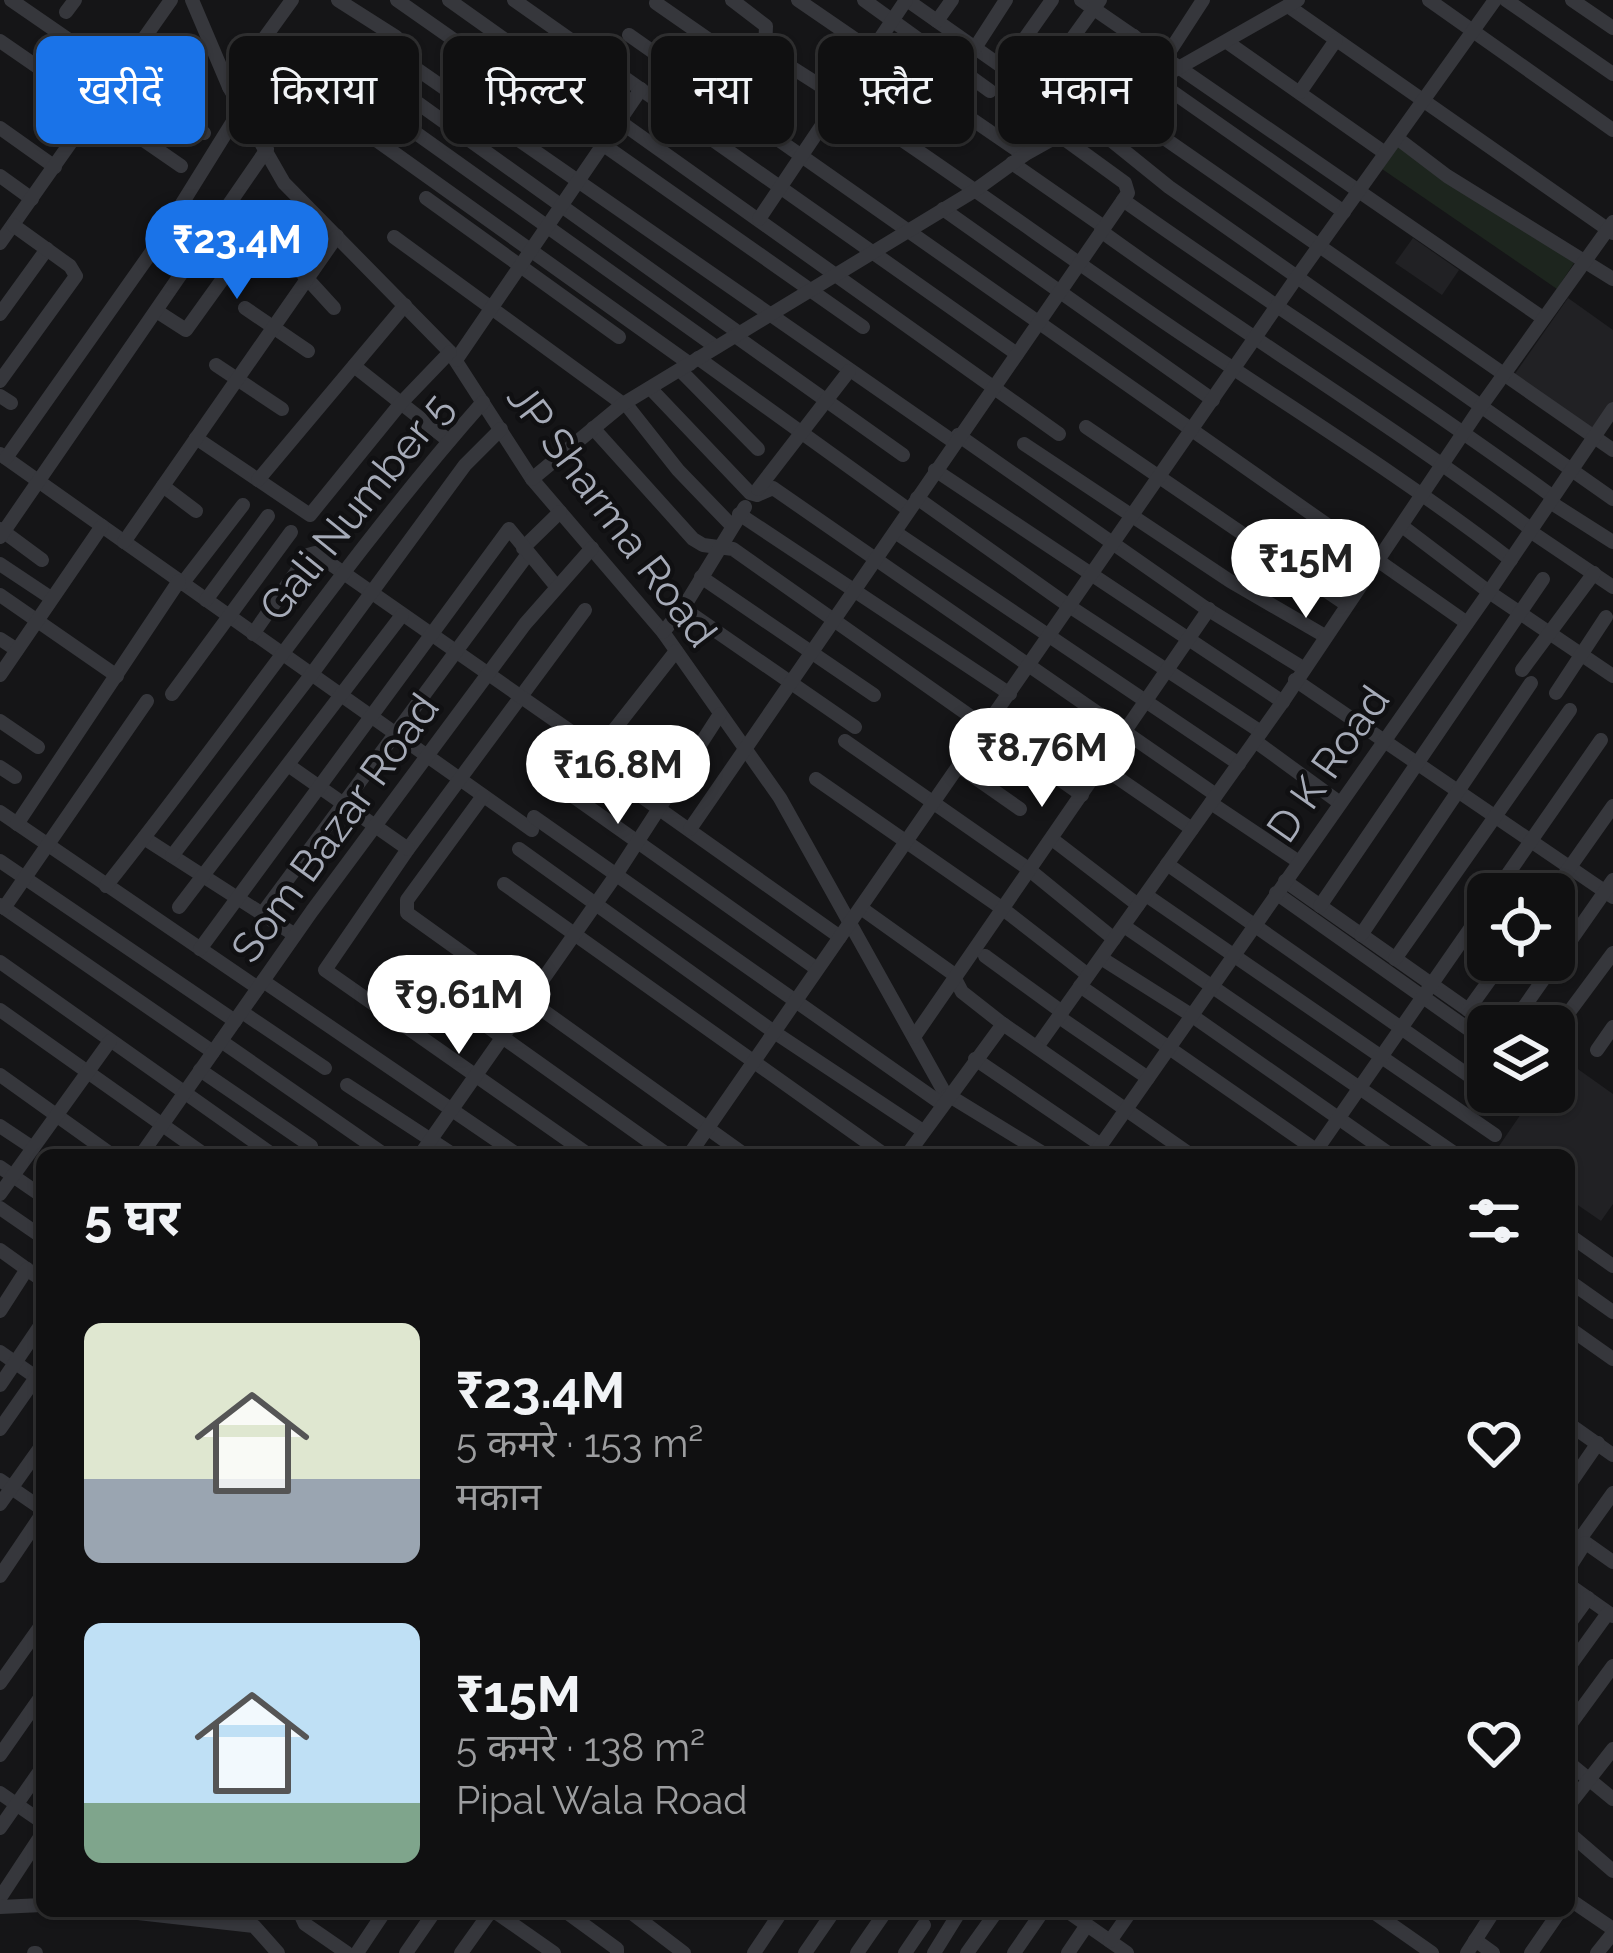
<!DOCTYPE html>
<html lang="hi">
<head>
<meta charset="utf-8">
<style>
	body { margin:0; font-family:Raleway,"Noto Sans Devanagari",sans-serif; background:#19191a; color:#f1f3f6; height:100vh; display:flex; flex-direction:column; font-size:45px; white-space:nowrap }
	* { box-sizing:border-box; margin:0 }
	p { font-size:39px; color:#9c9d9f }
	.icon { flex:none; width:66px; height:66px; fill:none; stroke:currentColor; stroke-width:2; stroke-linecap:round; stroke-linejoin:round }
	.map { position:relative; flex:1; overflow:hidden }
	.drawer { position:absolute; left:36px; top:1149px; width:1539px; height:768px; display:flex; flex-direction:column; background:#101011; border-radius:18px; box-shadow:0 3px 9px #0004,0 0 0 3px #303031 }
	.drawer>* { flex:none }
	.banner { position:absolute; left:36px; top:36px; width:1542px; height:108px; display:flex; gap:24px }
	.controls { position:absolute; left:1467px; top:873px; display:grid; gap:24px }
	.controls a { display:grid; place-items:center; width:108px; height:108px; border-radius:18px; background:#101011; box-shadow:0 3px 9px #0004,0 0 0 3px #303031; font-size:60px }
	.price { position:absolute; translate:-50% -102px; padding:0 27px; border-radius:42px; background:#fff; color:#222; font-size:39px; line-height:78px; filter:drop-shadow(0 3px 6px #0008) }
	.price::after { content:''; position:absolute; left:50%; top:72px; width:36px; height:27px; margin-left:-18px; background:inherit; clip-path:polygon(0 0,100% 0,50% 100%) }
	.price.active { background:#1a73e8; color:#fff }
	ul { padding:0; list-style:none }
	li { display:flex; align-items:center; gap:36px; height:300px; padding:0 48px }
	li span { display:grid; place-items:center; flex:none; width:336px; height:240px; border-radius:18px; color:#555 }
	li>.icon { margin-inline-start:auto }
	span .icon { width:144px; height:144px; fill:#fffc; stroke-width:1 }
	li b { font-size:51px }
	h2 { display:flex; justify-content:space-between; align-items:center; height:144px; padding:0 48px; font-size:51px }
	.tag { padding:0 42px; border-radius:18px; background:#101011; box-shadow:0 3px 9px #0004,0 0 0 3px #303031; font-size:42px; line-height:108px }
	.tag.active { background:#1a73e8; color:#fff }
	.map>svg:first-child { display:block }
</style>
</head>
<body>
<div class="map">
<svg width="1613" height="1953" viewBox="0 0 1613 1953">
	<rect width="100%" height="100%" fill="#151517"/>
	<g fill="#212124">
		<path d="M1413,238L1459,270L1442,295L1395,263Z"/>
		<path d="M1568,298L1613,330V407L1596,432L1514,375Z"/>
		<path d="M1561,1057L1613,1094V1204L1601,1221L1569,1199V1155H1506L1497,1149L1536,1092H1554V1067Z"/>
	</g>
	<path fill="#1d251e" d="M1400,143L1574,263L1557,289L1382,169Z"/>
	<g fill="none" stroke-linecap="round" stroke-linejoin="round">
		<g stroke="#36373c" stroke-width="14">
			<path d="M11,0L204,133"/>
			<path d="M192,0L229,87L284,183L450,352L532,479L663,632L780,798L947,1097"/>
			<path d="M338,0L396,37L392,50L395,54L954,442"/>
			<path d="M397,0L863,327"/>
			<path d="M449,0L1059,434"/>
			<path d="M514,0L1017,354"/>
			<path d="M732,0L766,26L765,51C907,138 1041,239 1180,333C1291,408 1405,478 1511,560"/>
			<path d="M798,0L1024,155"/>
			<path d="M864,0L990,91"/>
			<path d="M907,0L1035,90L1086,120L1169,187L1613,499"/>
			<path d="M1081,0L1543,318"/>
			<path d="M1429,0L1613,130"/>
			<path d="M1506,0L1613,74"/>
			<path d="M1572,0L1613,28"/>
			<path d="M656,3L751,69"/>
			<path d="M1288,6L1613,233"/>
			<path d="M66,12L75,0"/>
			<path d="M937,21L952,0"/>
			<path d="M629,35L1467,623"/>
			<path d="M0,41L181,166"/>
			<path d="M1227,42L1385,153"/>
			<path d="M975,48L1006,0"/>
			<path d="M1166,57L1203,0"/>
			<path d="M1004,68L1052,0"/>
			<path d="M1157,81L1344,212"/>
			<path d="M394,86L739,333"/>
			<path d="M229,87L292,0"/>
			<path d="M1035,90L1100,0"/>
			<path d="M1300,92L1336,40"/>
			<path d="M364,96L716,347"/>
			<path d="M727,102L765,51"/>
			<path d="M1115,104L1298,0"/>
			<path d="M344,117L690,364"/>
			<path d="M1080,117L1134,36"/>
			<path d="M0,128L55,167"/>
			<path d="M1397,138L1447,176L1613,279"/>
			<path d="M1012,163L1104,227"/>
			<path d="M0,176L32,199"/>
			<path d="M426,198L619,337"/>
			<path d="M1123,200C1265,301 1413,394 1553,497"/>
			<path d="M943,209L1213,400"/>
			<path d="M759,219L906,0"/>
			<path d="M1101,231C1242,334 1392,424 1532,530"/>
			<path d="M394,237L623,404"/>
			<path d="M0,243L171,0"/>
			<path d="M245,308L308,351"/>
			<path d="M158,312L186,330L260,227L334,308"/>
			<path d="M0,314L47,249"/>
			<path d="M734,335L903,455"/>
			<path d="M698,358L909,510"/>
			<path d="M456,360L641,89"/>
			<path d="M216,365L282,409"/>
			<path d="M354,366L449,441"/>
			<path d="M680,370L758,449"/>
			<path d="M0,381L76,276L70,266L13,225"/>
			<path d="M650,388L750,493L757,495L773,488L1216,795"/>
			<path d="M0,396L11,403"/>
			<path d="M625,403L678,470L732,526"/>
			<path d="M1086,427L1347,605"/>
			<path d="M593,428L693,539L703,545L733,549L1082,795"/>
			<path d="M958,435L1204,607L1303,668"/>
			<path d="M196,438L310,515L401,403L450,352"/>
			<path d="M1024,444L1230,581L1325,636"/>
			<path d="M0,454L532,830"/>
			<path d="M6,458L155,247L242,107"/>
			<path d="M935,470L1283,702"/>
			<path d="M532,479L623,404L974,191L1024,155L1115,104L1613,450"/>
			<path d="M258,480L405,305"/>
			<path d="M163,486L196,511"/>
			<path d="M758,489L849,371"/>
			<path d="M917,498L1069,606L1261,732"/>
			<path d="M1550,502L1613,542"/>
			<path d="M739,514L1010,694"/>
			<path d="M1402,526L1489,592L1613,676"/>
			<path d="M0,529L42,560"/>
			<path d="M1530,531L1613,587"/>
			<path d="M895,532L1239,764"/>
			<path d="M0,537L267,149"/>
			<path d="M124,542L337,236"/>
			<path d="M523,548L560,512"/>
			<path d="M0,564L51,598"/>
			<path d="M701,577L874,695"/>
			<path d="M182,584L243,505"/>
			<path d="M0,595L117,676"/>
			<path d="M206,600L268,516"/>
			<path d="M585,610L408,849L325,970L589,1155"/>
			<path d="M682,610L745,507"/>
			<path d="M663,632L680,612L687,611L855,727"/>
			<path d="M253,634L308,555L315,553L583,740"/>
			<path d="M0,639L17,650"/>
			<path d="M1522,670L1594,573"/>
			<path d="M0,675L102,526"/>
			<path d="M1295,680L1613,897"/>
			<path d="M1556,693L1606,617"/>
			<path d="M172,694L291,532"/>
			<path d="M0,721L38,747"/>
			<path d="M614,730L676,651"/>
			<path d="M845,741L1027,868L1114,939"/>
			<path d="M1255,741L1340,803"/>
			<path d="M566,743L840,937"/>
			<path d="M288,765L408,849"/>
			<path d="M0,767L15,777"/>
			<path d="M960,767L1020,809"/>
			<path d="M1102,767L1192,829"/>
			<path d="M816,779L1003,909L1088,975"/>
			<path d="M553,782L817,969"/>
			<path d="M483,796L407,900V913L745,1155"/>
			<path d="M1211,803L1299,862"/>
			<path d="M0,812L258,988"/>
			<path d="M534,817L942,1104"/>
			<path d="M17,824L179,581"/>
			<path d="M690,829L1128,193L1125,183L1059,135"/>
			<path d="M144,838L295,935"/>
			<path d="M1052,839L1138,905"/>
			<path d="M519,849L774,1032L923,1131"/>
			<path d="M172,856L311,675L465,465L501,429"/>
			<path d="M0,861L235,1021"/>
			<path d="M1167,864L1488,1089"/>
			<path d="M1285,881L1491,1026"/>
			<path d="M504,884L885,1155"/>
			<path d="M106,886C234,726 347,556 483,402"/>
			<path d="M1276,893L1488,1043"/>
			<path d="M1494,894L1601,740"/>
			<path d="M1551,894L1613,806"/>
			<path d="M1146,895L1495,1135"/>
			<path d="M0,905L213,1052"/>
			<path d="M1320,906L1543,579"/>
			<path d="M179,907L402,615"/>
			<path d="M4,908L147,701"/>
			<path d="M861,908L952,973L962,992L1004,1025"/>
			<path d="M262,914L528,554"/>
			<path d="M1124,926L1457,1155"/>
			<path d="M1361,935L1531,683"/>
			<path d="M200,949L509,529L556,586"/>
			<path d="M985,956L1062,1012"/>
			<path d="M1101,958L1191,1015L1391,1155"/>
			<path d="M1395,959L1570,710"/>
			<path d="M0,962L273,1155"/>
			<path d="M422,980L668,1155"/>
			<path d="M263,981L518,1155"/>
			<path d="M1080,986L1323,1155"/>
			<path d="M0,1010L205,1155"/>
			<path d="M1468,1010L1504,960"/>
			<path d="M242,1012L325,1068"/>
			<path d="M1059,1017L1148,1078"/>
			<path d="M1517,1017L1613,880"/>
			<path d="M1558,1027L1613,953"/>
			<path d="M914,1037L1209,609"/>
			<path d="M221,1041L385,1155"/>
			<path d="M1037,1047L1284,700L1482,405L1613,222"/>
			<path d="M1597,1050L1613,1027"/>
			<path d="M975,1059L1101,1145"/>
			<path d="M200,1070L311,1146"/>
			<path d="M0,1075L112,1155"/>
			<path d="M347,1085L454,1155"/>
			<path d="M1492,1092L1514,1108"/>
			<path d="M948,1095L1046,1155"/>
			<path d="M0,1126L33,1148"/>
			<path d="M141,1155L312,911L525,624L592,548"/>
			<path d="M420,1155L616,875L720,714"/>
			<path d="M689,1155L1297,277L1495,0"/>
			<path d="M907,1155L1003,1024L1191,1155"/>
			<path d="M1094,1155L1489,592L1613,409"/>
			<path d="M1313,1155L1488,903"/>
			<path d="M0,1167L42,1196"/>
			<path d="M0,1194L110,1041"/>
			<path d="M0,1208L42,1237"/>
			<path d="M1569,1235L1613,1266"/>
			<path d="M0,1250L42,1280"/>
			<path d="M1569,1281L1613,1312"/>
			<path d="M0,1311L27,1269"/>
			<path d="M1569,1328L1613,1359"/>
			<path d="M0,1352L40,1380"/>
			<path d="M0,1385L42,1323"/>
			<path d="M1569,1424L1613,1455"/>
			<path d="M0,1429L42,1369"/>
			<path d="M0,1480L42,1509"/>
			<path d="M1569,1485L1598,1443"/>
			<path d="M0,1504L42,1445"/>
			<path d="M1569,1531L1613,1562"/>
			<path d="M1580,1539L1613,1493"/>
			<path d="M1569,1568L1585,1543"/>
			<path d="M0,1576L42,1514"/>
			<path d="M1569,1585L1613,1616"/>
			<path d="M1569,1624L1588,1598"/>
			<path d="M1569,1667L1608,1613"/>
			<path d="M0,1683L42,1624"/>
			<path d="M1569,1726L1613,1666"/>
			<path d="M0,1755L42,1695"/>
			<path d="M1569,1763L1613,1799"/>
			<path d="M0,1793L42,1822"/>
			<path d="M1569,1805L1613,1749"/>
			<path d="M0,1828L42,1768"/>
			<path d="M1569,1833L1613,1871"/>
			<path d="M0,1898L42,1834"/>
			<path d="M1569,1899L1613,1929"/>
			<path d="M0,1907L42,1905"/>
			<path d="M120,1911L254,1926L278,1953"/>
			<path d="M299,1911L305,1924L347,1953"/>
			<path d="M494,1911L554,1953"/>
			<path d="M565,1911L617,1949V1953"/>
			<path d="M629,1911L684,1953"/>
			<path d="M1067,1911L1127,1953"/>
			<path d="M1372,1911L1432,1953"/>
			<path d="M1475,1940L1493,1953"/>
			<path d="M1110,1941L1131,1911"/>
			<path d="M34,1953H36"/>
			<path d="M357,1953L385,1911"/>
			<path d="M406,1953L435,1911"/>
			<path d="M461,1953L491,1911"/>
			<path d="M754,1953L782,1911"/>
			<path d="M805,1953L834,1911"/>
			<path d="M857,1953L886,1911"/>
			<path d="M905,1953L924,1925"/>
			<path d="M934,1953L960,1911"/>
			<path d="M967,1953L997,1911"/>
			<path d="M1014,1953L1043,1911"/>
			<path d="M1068,1953L1087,1925"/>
			<path d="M1467,1953L1494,1911"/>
			<path d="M1531,1953L1560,1911"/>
			<path d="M1597,1953L1613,1933"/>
		</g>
	</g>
	<g text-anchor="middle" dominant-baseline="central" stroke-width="9" stroke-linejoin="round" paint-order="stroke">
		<g font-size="42" fill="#a6abb8" stroke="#101012">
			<text transform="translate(356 507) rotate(-51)">Gali Number 5</text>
			<text transform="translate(612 515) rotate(53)">JP Sharma Road</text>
			<text transform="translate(1328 764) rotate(-55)">D K Road</text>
			<text transform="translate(335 828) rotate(-54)">Som Bazar Road</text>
		</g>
	</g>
</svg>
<div class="controls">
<a><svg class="icon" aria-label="locate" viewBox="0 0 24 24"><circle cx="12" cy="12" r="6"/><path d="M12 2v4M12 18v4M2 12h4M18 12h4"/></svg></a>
<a><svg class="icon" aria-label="layers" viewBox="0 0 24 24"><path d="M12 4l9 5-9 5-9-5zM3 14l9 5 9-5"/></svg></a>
</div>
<b class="price active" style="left:237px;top:302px">₹23.4M</b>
<b class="price" style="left:1306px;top:621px">₹15M</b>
<b class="price" style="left:1042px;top:810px">₹8.76M</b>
<b class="price" style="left:618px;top:827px">₹16.8M</b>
<b class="price" style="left:459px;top:1057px">₹9.61M</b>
<div class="banner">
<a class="tag active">खरीदें</a>
<a class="tag">किराया</a>
<a class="tag">फ़िल्टर</a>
<a class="tag">नया</a>
<a class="tag">फ़्लैट</a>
<a class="tag">मकान</a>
</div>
<section class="drawer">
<h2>5 घर<svg class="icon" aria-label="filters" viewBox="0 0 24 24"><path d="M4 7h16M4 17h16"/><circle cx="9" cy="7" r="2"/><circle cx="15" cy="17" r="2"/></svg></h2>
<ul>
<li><span style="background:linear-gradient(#dfe7d0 65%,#9aa5b1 0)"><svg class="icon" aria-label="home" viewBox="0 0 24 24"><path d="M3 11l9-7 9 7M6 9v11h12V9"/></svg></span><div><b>₹23.4M</b><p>5 कमरे · 153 m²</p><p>मकान</p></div><svg class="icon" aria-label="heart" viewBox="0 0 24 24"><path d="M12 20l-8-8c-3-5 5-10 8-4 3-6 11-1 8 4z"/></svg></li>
<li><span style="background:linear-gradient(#bfe0f5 75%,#7fa58c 0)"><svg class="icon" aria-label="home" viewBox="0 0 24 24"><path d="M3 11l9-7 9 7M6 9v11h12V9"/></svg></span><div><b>₹15M</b><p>5 कमरे · 138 m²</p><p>Pipal Wala Road</p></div><svg class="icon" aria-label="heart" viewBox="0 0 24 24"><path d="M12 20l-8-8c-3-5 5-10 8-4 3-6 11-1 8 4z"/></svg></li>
</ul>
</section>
</div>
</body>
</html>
